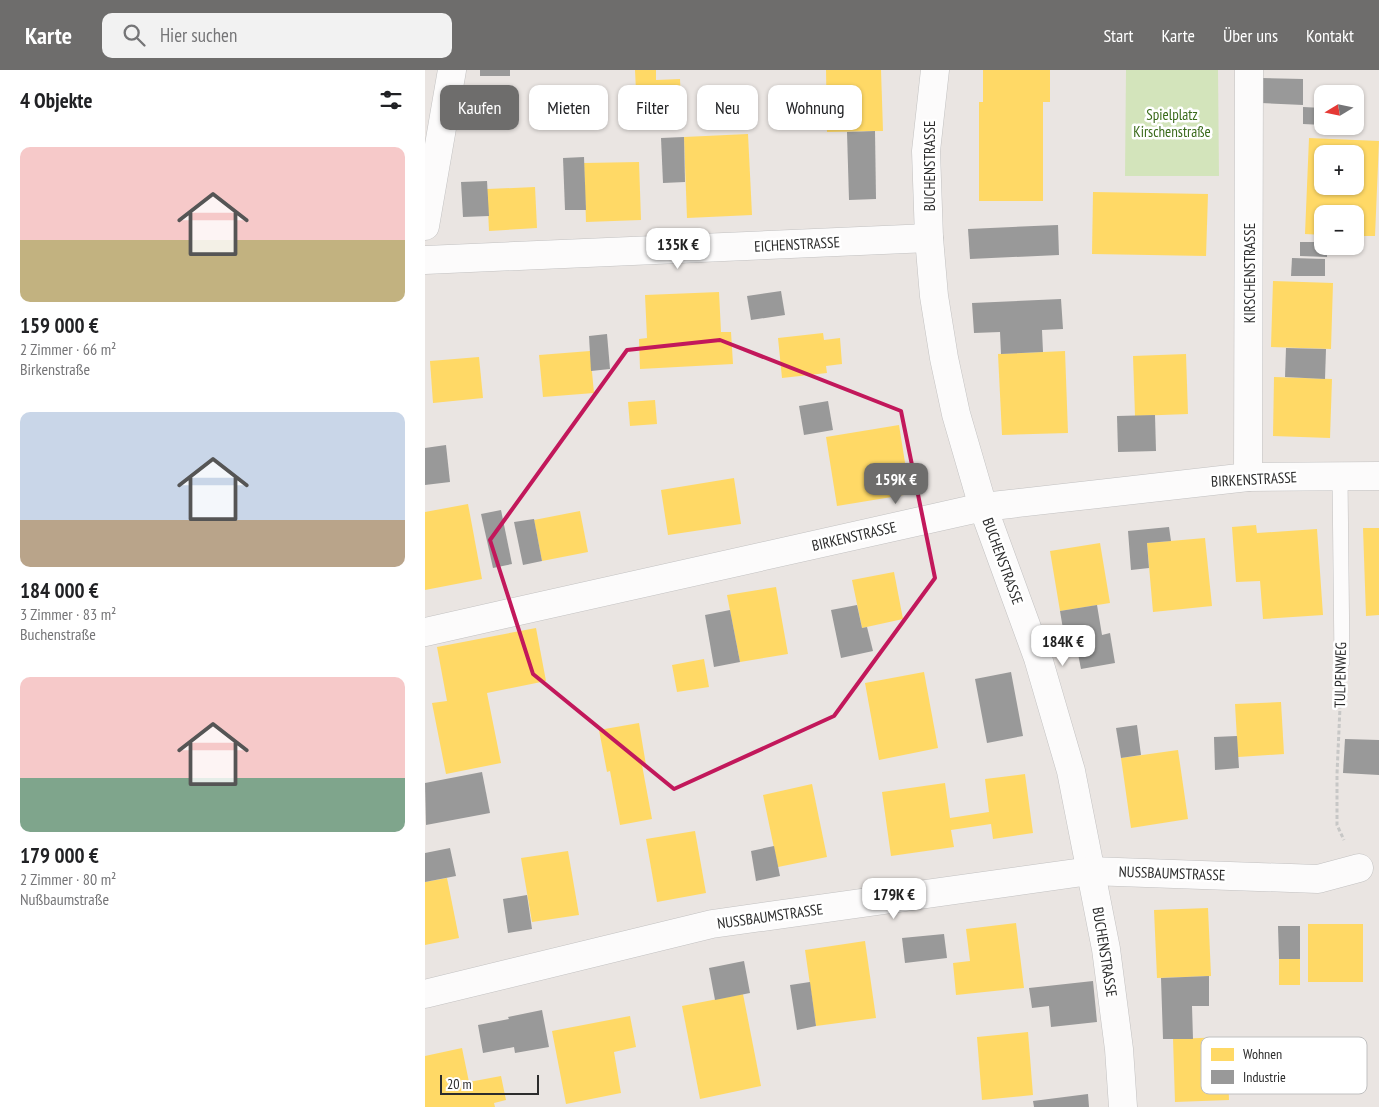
<!DOCTYPE html>
<html lang="de">
<head>
<meta charset="utf-8">
<style>
	body { margin:0; font-family:"PT Sans Narrow",sans-serif; background:#f2f2f2; color:#202124; height:100vh; display:flex; flex-direction:column; font-size:19px; white-space:nowrap }
	* { box-sizing:border-box; margin:0 }
	p { font-size:16px; color:#757577 }
	.icon { flex:none; width:28px; height:28px; fill:none; stroke:currentColor; stroke-width:2; stroke-linecap:round; stroke-linejoin:round }
	.map { position:relative; flex:1; overflow:hidden }
	.drawer { display:flex; flex-direction:column; background:#fff; width:425px }
	.drawer>* { flex:none }
	.guide { position:absolute; left:15px; top:15px; width:475px; height:45px; display:flex; gap:10px }
	.needle { width:32px; rotate:260deg }
	.buttons { position:absolute; left:889px; top:15px; display:grid; gap:10px }
	.buttons a { display:grid; place-items:center; width:50px; height:50px; border-radius:10px; background:#fff; box-shadow:0 1px 4px #0004; font-size:25px }
	.scale { position:absolute; left:15px; bottom:12px; width:99px; box-sizing:border-box; padding-left:5px; border:2px solid #2c2c2c; border-top:0; font-size:14px; line-height:18px; white-space:nowrap; color:#2c2c2c; -webkit-text-stroke:4px #fff; paint-order:stroke }
	.price { position:absolute; translate:-50% -42px; padding:0 11px; border-radius:10px; background:#fff; color:#222; font-size:16px; line-height:32px; filter:drop-shadow(0 1px 2px #0008) }
	.price::after { content:''; position:absolute; left:50%; top:30px; width:15px; height:11px; margin-left:-8px; background:inherit; clip-path:polygon(0 0,100% 0,50% 100%) }
	.price.selected { background:#6e6d6c; color:#fff }
	ul { padding:0; list-style:none }
	li { display:grid; align-content:center; gap:10px; height:265px; padding:0 20px }
	li span { display:grid; place-items:center; height:155px; border-radius:10px; color:#555 }
	li>.icon { margin-inline-start:auto }
	span .icon { width:90px; height:90px; fill:#fffc; stroke-width:1 }
	li b { font-size:21px }
	h2 { display:flex; justify-content:space-between; align-items:center; height:60px; padding:0 20px; font-size:21px }
	.pill { padding:0 18px; border-radius:10px; background:#fff; box-shadow:0 1px 4px #0004; font-size:18px; line-height:45px }
	.pill.selected { background:#6e6d6c; color:#fff }
	header { display:flex; align-items:center; gap:30px; box-sizing:border-box; height:70px; padding:0 25px; background:#6e6d6c; color:#fff }
	header strong { font-size:24px }
	nav { display:flex; gap:28px; margin-inline-start:auto; font-size:18px }
	.search { width:350px; height:45px; background:#f2f2f2; display:flex; align-items:center; gap:12px; box-sizing:border-box; padding:0 18px; border-radius:10px; color:#757577; font-size:19px }
	main { display:flex; flex:1; min-height:0 }
	.map>svg:first-child { display:block }
</style>
</head>
<body>
<header>
<strong>Karte</strong>
<div class="search"><svg class="icon" aria-label="search" viewBox="0 0 24 24"><circle cx="10" cy="10" r="6"/><path d="M15 15l6 6"/></svg>Hier suchen</div>
<nav><a>Start</a><a>Karte</a><a>Über uns</a><a>Kontakt</a></nav>
</header>
<main>
<section class="drawer">
<h2>4 Objekte<svg class="icon" aria-label="filters" viewBox="0 0 24 24"><path d="M4 7h16M4 17h16"/><circle cx="9" cy="7" r="2"/><circle cx="15" cy="17" r="2"/></svg></h2>
<ul>
<li><span style="background:linear-gradient(#f6c9c9 60%,#c2b280 0)"><svg class="icon" aria-label="home" viewBox="0 0 24 24"><path d="M3 11l9-7 9 7M6 9v11h12V9"/></svg></span><div><b>159 000 €</b><p>2 Zimmer · 66 m²</p><p>Birkenstraße</p></div></li>
<li><span style="background:linear-gradient(#c9d6e8 70%,#b9a48a 0)"><svg class="icon" aria-label="home" viewBox="0 0 24 24"><path d="M3 11l9-7 9 7M6 9v11h12V9"/></svg></span><div><b>184 000 €</b><p>3 Zimmer · 83 m²</p><p>Buchenstraße</p></div></li>
<li><span style="background:linear-gradient(#f6c9c9 65%,#7fa58c 0)"><svg class="icon" aria-label="home" viewBox="0 0 24 24"><path d="M3 11l9-7 9 7M6 9v11h12V9"/></svg></span><div><b>179 000 €</b><p>2 Zimmer · 80 m²</p><p>Nußbaumstraße</p></div></li>
</ul>
</section>
<div class="map">
<svg width="954" height="1037" viewBox="0 0 954 1037">
	<rect width="100%" height="100%" fill="#eae5e2"/>
	<path fill="#d3e4bb" d="M701,0H793L794,106H700Z"/>
	<g fill="#ffd966" fill-rule="evenodd">
		<path d="M210,0H231V10L255,9L256,30L233,31V21H211Z"/>
		<path d="M401,0H456L458,61L402,62Z"/>
		<path d="M558,0H625V32H618V131H554V32H558Z"/>
		<path d="M323,64L327,145L262,148L259,67Z"/>
		<path d="M884,68L954,71L950,166H930V144H898V165L880,164ZM898,84H930V116H898Z"/>
		<path d="M214,92L216,150L161,152L159,93Z"/>
		<path d="M110,117L112,158L64,161L62,119Z"/>
		<path d="M668,122L783,124L781,186L667,184Z"/>
		<path d="M848,211L908,213L906,279L846,277Z"/>
		<path d="M294,222L296,262H306L308,294L215,299L214,269L222,268L220,225Z"/>
		<path d="M398,263L399,270L415,268L417,294L401,296L402,303L357,308L353,268Z"/>
		<path d="M165,281L169,323L118,327L114,285Z"/>
		<path d="M640,281L643,363L577,365L573,284Z"/>
		<path d="M761,284L763,344L710,346L708,286Z"/>
		<path d="M54,287L58,328L8,333L5,291Z"/>
		<path d="M849,307L907,309L905,368L848,366Z"/>
		<path d="M230,330L232,354L205,356L203,332Z"/>
		<path d="M474,355L485,424L412,436L401,367Z"/>
		<path d="M309,408L316,454L243,465L236,420Z"/>
		<path d="M43,434L57,509L0,520V442Z"/>
		<path d="M155,441L163,482L117,491L109,450Z"/>
		<path d="M831,455L832,463L892,459L898,545L838,549L835,511L811,512L807,457Z"/>
		<path d="M938,458H954V545L941,546Z"/>
		<path d="M780,468L787,536L728,542L722,473Z"/>
		<path d="M675,473L685,533L635,541L625,481Z"/>
		<path d="M469,502L478,549L437,558L427,510Z"/>
		<path d="M351,517L363,584L315,592L302,525Z"/>
		<path d="M111,558L121,611L62,623L76,693L21,704L7,633L22,631L12,577Z"/>
		<path d="M279,589L284,617L252,622L247,595Z"/>
		<path d="M499,602L513,678L454,690L440,613Z"/>
		<path d="M856,632L859,684L813,687L810,634Z"/>
		<path d="M214,653L221,695H217L227,749L195,755L185,701L182,702L174,660Z"/>
		<path d="M753,680L763,749L706,758L696,688Z"/>
		<path d="M600,704L608,763L568,769L566,754L526,760L529,777L466,786L457,722L520,713L525,748L564,742L560,709Z"/>
		<path d="M387,714L402,787L353,797L338,725Z"/>
		<path d="M270,761L281,823L232,832L221,769Z"/>
		<path d="M143,781L154,845L107,852L96,788Z"/>
		<path d="M22,808L34,868L0,875V812Z"/>
		<path d="M783,838L786,906L732,908L729,840Z"/>
		<path d="M591,853L599,918L531,925L528,893L545,891L541,859Z"/>
		<rect x="883" y="854" width="55" height="58"/>
		<path d="M440,871L451,948L391,956L380,880Z"/>
		<rect x="854" y="889" width="21" height="26"/>
		<path d="M318,924L336,1016L275,1029L257,936Z"/>
		<path d="M205,946L211,977L189,982L196,1023L141,1034L127,961Z"/>
		<path d="M603,962L608,1025L557,1030L552,967Z"/>
		<path d="M802,967L804,1030L750,1032L748,969Z"/>
		<path d="M37,978L44,1012L76,1006L81,1030L69,1033L70,1037H0V986Z"/>
	</g>
	<g fill="#999">
		<rect x="55" y="0" width="30" height="6"/>
		<path d="M837,8L878,9V35L836,33Z"/>
		<path d="M878,37L898,38V55L878,54Z"/>
		<path d="M450,61L451,129L424,130L422,62Z"/>
		<path d="M259,67L260,112L238,113L236,68Z"/>
		<path d="M159,87L161,140H140L138,88Z"/>
		<path d="M62,111L64,146L38,147L36,112Z"/>
		<path d="M633,155L634,185L545,189L543,159Z"/>
		<path d="M875,172H898V176H902V187L875,186Z"/>
		<path d="M867,188L900,189V206H866Z"/>
		<path d="M356,221L360,245L326,250L322,226Z"/>
		<path d="M636,229L638,259L617,260L618,282L576,284L575,262L549,263L547,233Z"/>
		<path d="M182,264L185,299L166,301L164,266Z"/>
		<path d="M861,278L901,279L900,309L860,307Z"/>
		<path d="M403,331L408,360L379,365L374,336Z"/>
		<path d="M730,345L731,381L693,382L692,346Z"/>
		<path d="M21,375L25,412L0,415V378Z"/>
		<path d="M76,440L87,494L68,498L56,444Z"/>
		<path d="M109,449L117,491L98,495L89,452Z"/>
		<path d="M744,457L746,471L722,473L724,498L706,500L703,461Z"/>
		<path d="M432,535L437,558L442,557L448,581L416,588L406,540Z"/>
		<path d="M672,535L677,565L685,563L690,593L656,599L650,569L640,571L635,541Z"/>
		<path d="M305,540L315,592L289,597L280,545Z"/>
		<path d="M586,602L598,666L562,673L550,609Z"/>
		<path d="M712,655L716,685L696,688L691,658Z"/>
		<path d="M812,666L814,698L790,700L789,667Z"/>
		<path d="M920,669L954,670V705L918,703Z"/>
		<path d="M57,702L65,743L1,755L0,713Z"/>
		<path d="M349,776L355,806L331,811L326,781Z"/>
		<path d="M25,778L31,806L0,812V783Z"/>
		<path d="M102,825L107,859L83,863L78,829Z"/>
		<path d="M853,856H875V889H854Z"/>
		<path d="M519,864L522,888L480,893L477,868Z"/>
		<path d="M319,891L325,923L290,930L284,898Z"/>
		<path d="M784,906V936H767L768,969H738L736,908Z"/>
		<path d="M668,911L672,952L626,957L624,936L607,938L604,918Z"/>
		<path d="M385,912L391,956L372,960L365,915Z"/>
		<path d="M117,940L124,977L90,983L89,977L58,983L53,955L84,949L83,947Z"/>
		<path d="M663,1024L664,1037H609L608,1031Z"/>
	</g>
	<g fill="none" stroke-linecap="round" stroke-linejoin="round">
		<g stroke="#c2c1c1" stroke-width="16">
			<path id="service" d="M915,407L917,592"/>
		</g>
		<g stroke="#c2c1c1" stroke-width="29">
			<g id="minor">
				<path d="M510,0L501,81L504,168L509,226L519,288L531,344L558,437L613,588L646,701L681,879L694,979L698,1037"/>
				<path d="M0,156L27,0"/>
				<path d="M0,190L504,168"/>
				<path d="M823,407L824,0"/>
				<path d="M0,562L558,437L823,407L954,406"/>
				<path d="M0,924L287,854L665,801L893,809L934,798"/>
			</g>
		</g>
		<path stroke="#c7c7c6" stroke-width="3" stroke-dasharray="4 2.5" stroke-linecap="butt" d="M916,615L912,704V755L919,770"/>
		<use href="#service" stroke="#fcfbfb" stroke-width="15"/>
		<use href="#minor" stroke="#fcfbfb" stroke-width="28"/>
	</g>
	<path fill="none" stroke="#c2185b" stroke-width="4" stroke-linejoin="round" d="M295,270L476,341L510,508L409,646L249,719L108,604L65,470L202,280Z"/>
	<g text-anchor="middle" dominant-baseline="central" stroke-width="5" stroke-linejoin="round" paint-order="stroke">
		<g font-size="15" fill="#3a6a1b" stroke="#fff">
			<text x="747" y="44">Spielplatz<tspan x="747" dy="17">Kirschenstraße</tspan></text>
		</g>
		<g font-size="15" fill="#2c2c2c" stroke="#fff">
			<text transform="translate(504 96) rotate(-90)">BUCHENSTRASSE</text>
			<text transform="translate(372 174) rotate(-3)">EICHENSTRASSE</text>
			<text transform="translate(824 203) rotate(-90)">KIRSCHENSTRASSE</text>
			<text transform="translate(829 409) rotate(-3)">BIRKENSTRASSE</text>
			<text transform="translate(429 466) rotate(-13)">BIRKENSTRASSE</text>
			<text transform="translate(578 491) rotate(70)">BUCHENSTRASSE</text>
			<text transform="translate(915 605) rotate(-89)">TULPENWEG</text>
			<text transform="translate(747 803) rotate(2)">NUSSBAUMSTRASSE</text>
			<text transform="translate(345 846) rotate(-8)">NUSSBAUMSTRASSE</text>
			<text transform="translate(680 882) rotate(81)">BUCHENSTRASSE</text>
		</g>
	</g>
	<rect x="776" y="967" width="166" height="57" rx="8" fill="#fff" stroke="#c0c0c0" stroke-width="1"/>
	<rect x="786" y="978" width="23" height="13" fill="#ffd966"/>
	<rect x="786" y="1000" width="23" height="14" fill="#999"/>
	<g font-size="14" fill="#2c2c2c">
		<text x="818" y="989">Wohnen</text>
		<text x="818" y="1012">Industrie</text>
	</g>
</svg>
<div class="buttons">
<a><svg class="needle" viewBox="-14 -14 28 28"><path d="M0-13l5 13h-10z" fill="#e53935"/><path d="M0 13l5-13h-10z" fill="#757577"/></svg></a>
<a>+</a>
<a>−</a>
</div>
<div class="scale">20 m</div>
<b class="price" style="left:253px;top:200px">135K €</b>
<b class="price selected" style="left:471px;top:435px">159K €</b>
<b class="price" style="left:638px;top:597px">184K €</b>
<b class="price" style="left:469px;top:850px">179K €</b>
<div class="guide">
<a class="pill selected">Kaufen</a>
<a class="pill">Mieten</a>
<a class="pill">Filter</a>
<a class="pill">Neu</a>
<a class="pill">Wohnung</a>
</div>
</div>
</main>
</body>
</html>
